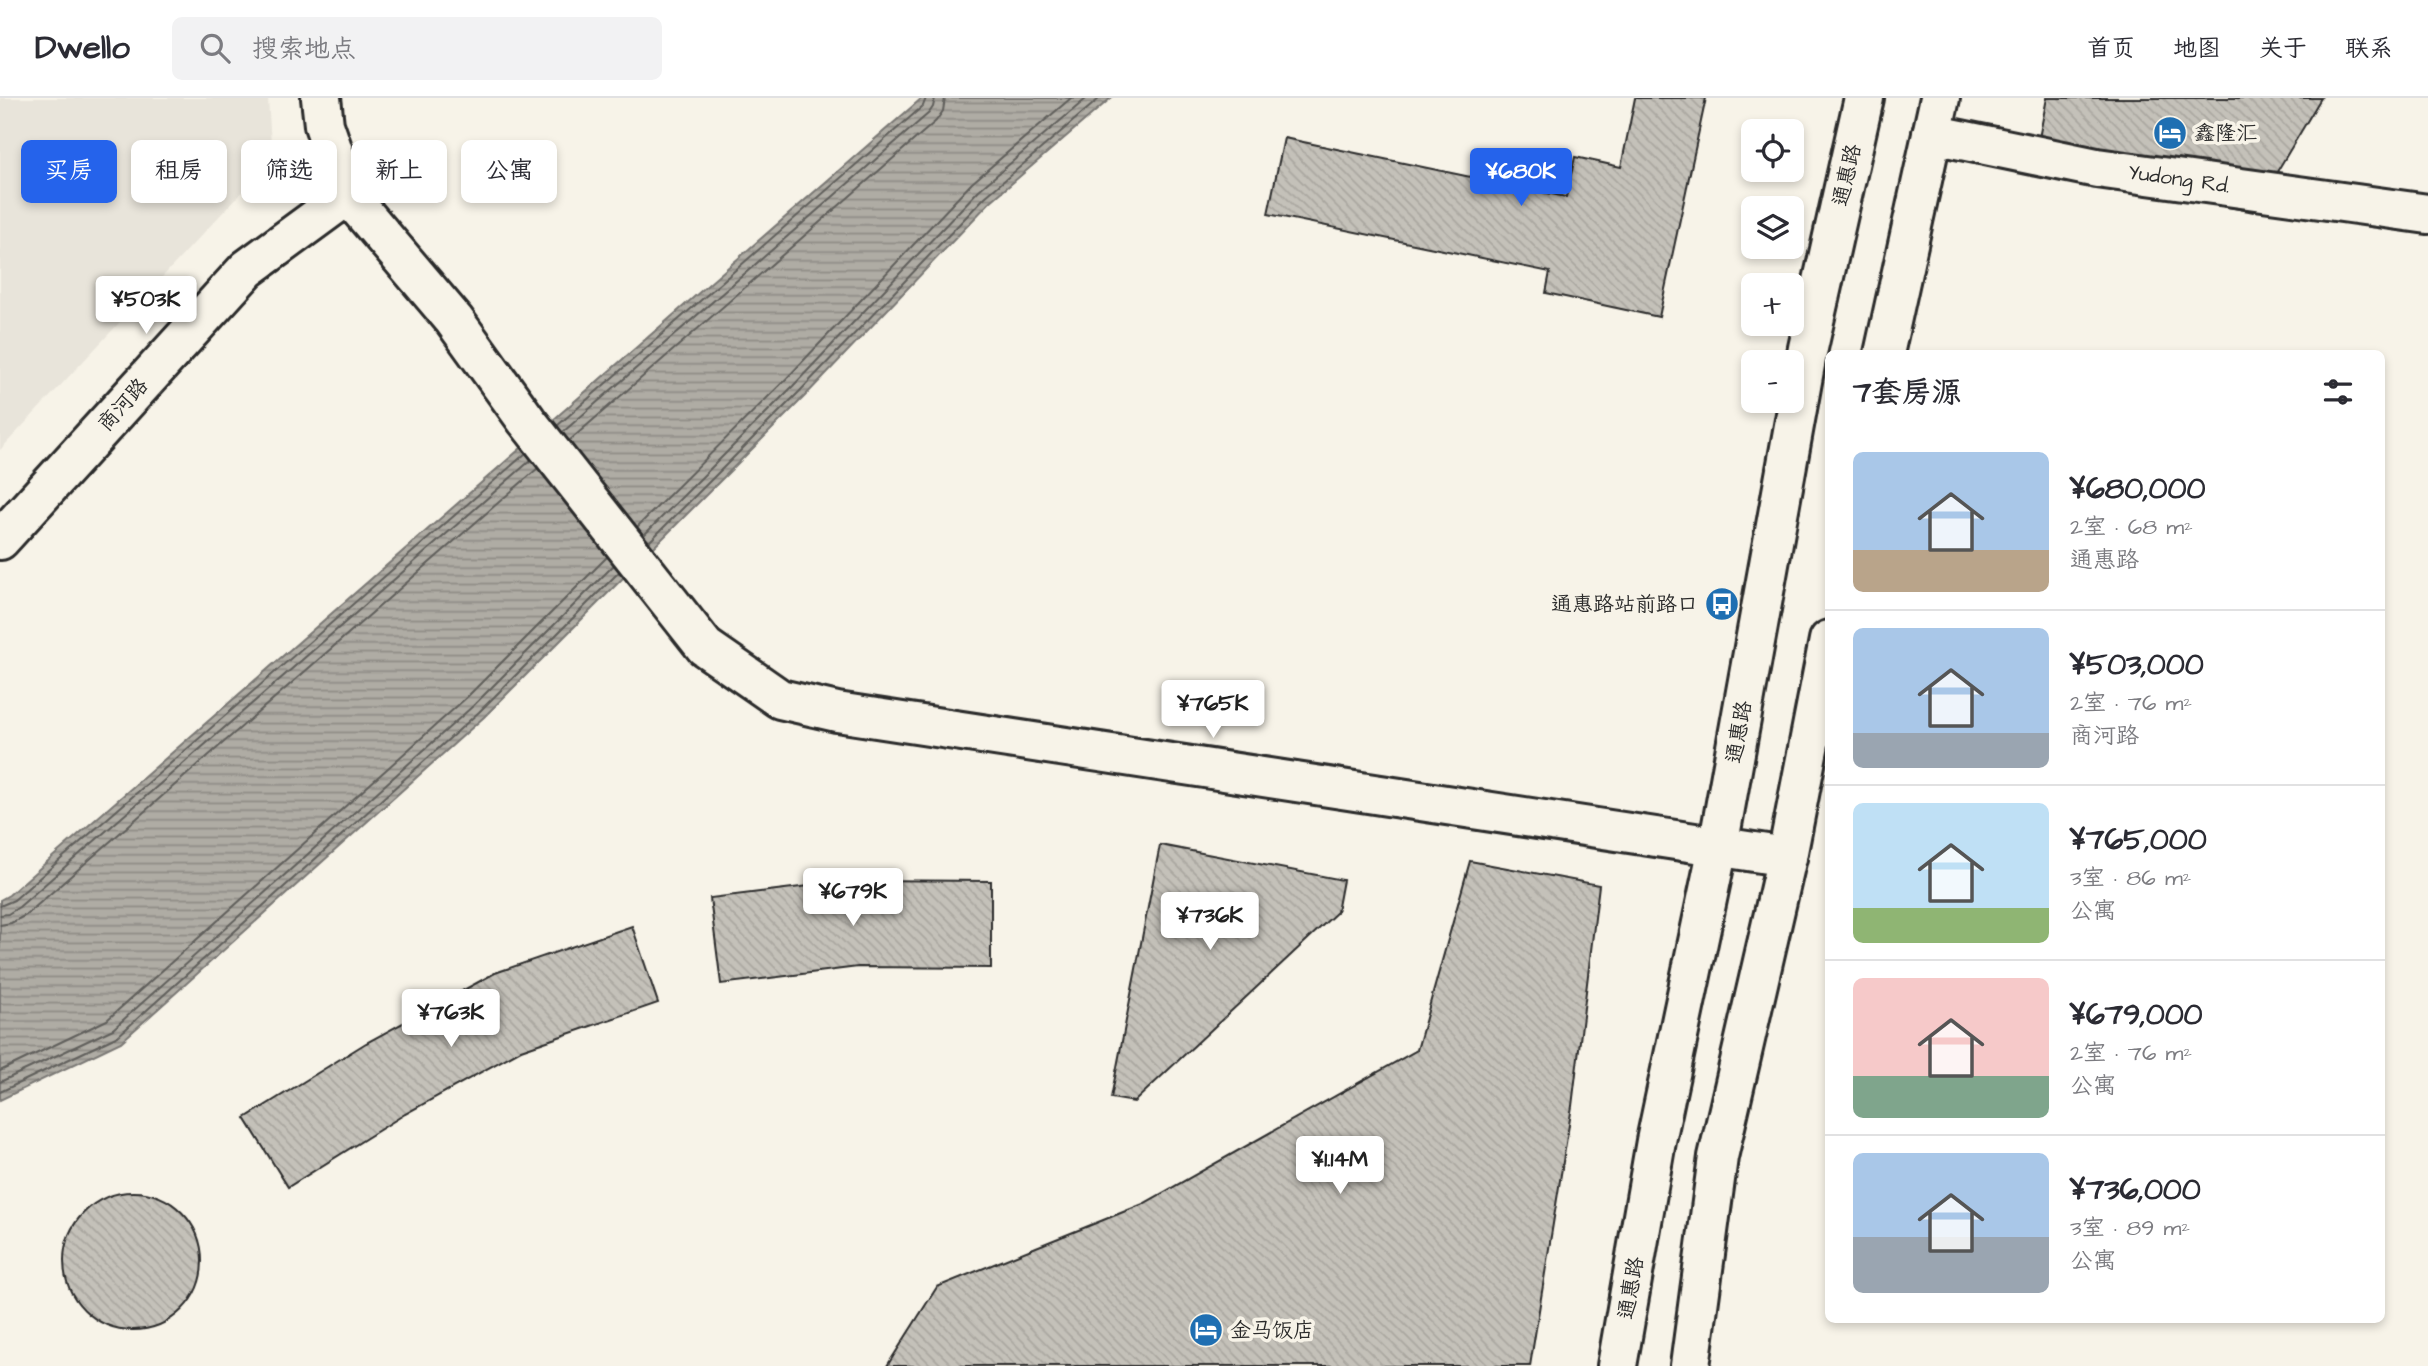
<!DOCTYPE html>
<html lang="zh">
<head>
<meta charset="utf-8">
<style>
	body { margin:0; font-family:"Architects Daughter","LXGW WenKai TC",sans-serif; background:#f2f2f3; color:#2b2b33; height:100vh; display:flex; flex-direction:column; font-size:26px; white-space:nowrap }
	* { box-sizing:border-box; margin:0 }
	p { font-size:23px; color:#7c7c81 }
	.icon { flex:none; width:38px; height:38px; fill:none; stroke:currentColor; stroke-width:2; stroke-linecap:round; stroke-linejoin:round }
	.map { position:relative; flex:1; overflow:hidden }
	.panel { position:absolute; left:1825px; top:252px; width:560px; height:973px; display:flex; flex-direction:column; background:#fff; border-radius:10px; box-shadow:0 4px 10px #0003 }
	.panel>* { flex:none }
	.top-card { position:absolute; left:21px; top:42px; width:665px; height:63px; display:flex; gap:14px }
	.controls { position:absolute; left:1741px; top:21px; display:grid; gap:14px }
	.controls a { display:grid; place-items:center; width:63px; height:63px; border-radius:10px; background:#fff; box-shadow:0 4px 10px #0003; font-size:35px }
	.price { position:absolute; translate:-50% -60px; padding:0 16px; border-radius:7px; background:#fff; color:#222; font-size:23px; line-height:46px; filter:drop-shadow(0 2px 4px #0008) }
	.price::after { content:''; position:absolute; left:50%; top:42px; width:21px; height:16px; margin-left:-10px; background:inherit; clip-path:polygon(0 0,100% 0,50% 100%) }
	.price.on { background:#2563eb; color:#fff }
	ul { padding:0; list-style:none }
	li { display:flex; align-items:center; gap:21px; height:175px; padding:0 28px }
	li+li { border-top:2px solid #e1e1e2 }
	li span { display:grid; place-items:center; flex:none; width:196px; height:140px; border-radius:10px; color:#555 }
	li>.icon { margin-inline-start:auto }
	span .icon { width:84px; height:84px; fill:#fffc; stroke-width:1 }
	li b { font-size:30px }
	h2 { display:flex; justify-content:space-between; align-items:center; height:84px; padding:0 28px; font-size:30px }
	.chip { padding:0 24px; border-radius:10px; background:#fff; box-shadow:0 4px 10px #0003; font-size:24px; line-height:63px }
	.chip.on { background:#2563eb; color:#fff }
	header { display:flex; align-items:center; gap:42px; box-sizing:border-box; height:98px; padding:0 35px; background:#fff; border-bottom:2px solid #e1e1e2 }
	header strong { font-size:33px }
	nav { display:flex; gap:38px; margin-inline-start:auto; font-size:24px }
	.search { width:490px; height:63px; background:#f2f2f3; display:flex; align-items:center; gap:18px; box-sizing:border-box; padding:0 24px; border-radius:10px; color:#7c7c81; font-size:26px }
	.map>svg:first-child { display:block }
</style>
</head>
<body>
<header>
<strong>Dwello</strong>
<div class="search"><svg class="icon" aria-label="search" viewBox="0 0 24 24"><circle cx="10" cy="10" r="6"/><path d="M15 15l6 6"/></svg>搜索地点</div>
<nav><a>首页</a><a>地图</a><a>关于</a><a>联系</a></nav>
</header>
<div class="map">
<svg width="2428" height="1268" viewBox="0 0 2428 1268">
	<defs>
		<pattern id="water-rules" width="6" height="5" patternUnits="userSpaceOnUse" patternTransform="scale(1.75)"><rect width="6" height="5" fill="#afaca4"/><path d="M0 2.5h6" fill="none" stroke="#8f8c86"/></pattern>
		<pattern id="building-back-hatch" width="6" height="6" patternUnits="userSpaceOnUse" patternTransform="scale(1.75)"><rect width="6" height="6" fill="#c4c1b9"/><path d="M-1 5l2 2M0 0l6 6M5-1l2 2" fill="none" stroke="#a9a69f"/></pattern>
	</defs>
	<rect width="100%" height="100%" fill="#f7f3e8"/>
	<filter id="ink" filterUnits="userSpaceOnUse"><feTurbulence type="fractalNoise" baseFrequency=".0143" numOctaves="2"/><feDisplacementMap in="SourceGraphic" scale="14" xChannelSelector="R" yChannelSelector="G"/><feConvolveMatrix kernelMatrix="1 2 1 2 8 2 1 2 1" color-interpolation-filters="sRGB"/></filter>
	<g filter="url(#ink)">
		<path fill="#e8e4da" d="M0,0H268L272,62L0,352Z"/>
		<path fill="url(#water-rules)" stroke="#7a7874" stroke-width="2" d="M922,0H1111L990,104L804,299L484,619L121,944L0,1002V802L9,797Z"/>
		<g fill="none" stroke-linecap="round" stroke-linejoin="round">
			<g stroke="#605f5b" stroke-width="2">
				<path d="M557,328L923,8L926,0"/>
				<path d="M563,334L929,15L933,9L935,0"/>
				<path d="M569,343L936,23L943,13L945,0"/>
				<path d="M637,429L786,281L972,85L1071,0"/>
				<path d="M644,437L793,288L979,92L1087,0"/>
				<path d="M649,444L799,294L985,99L1100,0"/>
				<path d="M0,808L14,802L526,355"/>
				<path d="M0,817L8,816L19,809L531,362"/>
				<path d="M0,827L11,825L26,817L538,370"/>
				<path d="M0,973L107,922L466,600L607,459"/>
				<path d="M0,984L113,931L473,608L614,467"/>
				<path d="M0,994L118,938L479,614L619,474"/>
			</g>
		</g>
		<g fill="url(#building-back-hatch)" stroke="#2b2b2b" stroke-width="2">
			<path d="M1635,0H1706L1659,219L1546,195L1550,174L1268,116L1284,40L1566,99L1575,59L1621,69Z"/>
			<path d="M2047,0H2321L2253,114L2033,70Z"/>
			<path d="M1160,747L1343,782L1337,814L1134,1004L1111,1000Z"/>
			<path d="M1470,763L1599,787L1572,1008L1530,1268H887L937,1189L1143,1106L1417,952Z"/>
			<path d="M858,782L991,783V870L858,869L721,886L710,800Z"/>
			<path d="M632,828L658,905L521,952L405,1016L288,1089L245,1020L366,945L495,875Z"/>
			<circle cx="133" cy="1163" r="69"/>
		</g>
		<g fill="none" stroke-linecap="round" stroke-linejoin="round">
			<g stroke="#2b2b2b" stroke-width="44">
				<g id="minor">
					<path d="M321,0L324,27L348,97L454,222L527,323L705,549L780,601L837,614L1787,759"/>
					<path d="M1932,36L2097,70L2428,116"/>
					<path d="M0,442L247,171L348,97"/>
				</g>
			</g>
			<g stroke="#2b2b2b" stroke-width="44">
				<g id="major">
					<path d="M1884,256L1940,0"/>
					<path d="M1617,1268L1656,1043L1718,749L1808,250L1864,0"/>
					<path d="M1690,1268L1718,1059L1787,759L1829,542"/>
				</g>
			</g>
			<use href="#minor" stroke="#f7f3e8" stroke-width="38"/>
			<use href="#major" stroke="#f7f3e8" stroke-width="38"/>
		</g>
	</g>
	<defs>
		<g id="hotel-disc" transform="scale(1.75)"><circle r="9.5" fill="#1f6fb2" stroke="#f7f3e8"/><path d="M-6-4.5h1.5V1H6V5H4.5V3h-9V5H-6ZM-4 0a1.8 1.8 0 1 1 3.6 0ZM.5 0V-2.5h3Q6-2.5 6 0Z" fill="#fff"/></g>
		<g id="bus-disc" transform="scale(1.75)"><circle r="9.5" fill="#1f6fb2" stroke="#f7f3e8"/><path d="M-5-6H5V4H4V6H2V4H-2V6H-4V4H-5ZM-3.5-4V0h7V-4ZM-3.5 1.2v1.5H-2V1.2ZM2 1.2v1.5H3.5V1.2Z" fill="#fff"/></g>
	</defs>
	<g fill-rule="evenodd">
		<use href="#hotel-disc" x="2170" y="35"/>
		<use href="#bus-disc" x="1722" y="506"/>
		<use href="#hotel-disc" x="1206" y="1232"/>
	</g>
	<g text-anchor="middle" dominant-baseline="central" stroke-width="7" stroke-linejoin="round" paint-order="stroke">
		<g font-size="21" fill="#2b2b2b" stroke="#f7f3e8" text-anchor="start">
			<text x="2194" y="35">鑫隆汇</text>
			<text x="1698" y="506" text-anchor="end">通惠路站前路口</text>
			<text x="1230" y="1232">金马饭店</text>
		</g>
		<g font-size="21" fill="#2b2b2b" stroke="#f7f3e8">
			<text transform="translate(1847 77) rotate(-77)">通惠路</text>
			<text transform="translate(2179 81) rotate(8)">Yudong Rd.</text>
			<text transform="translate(123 307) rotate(-48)">商河路</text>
			<text transform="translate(1739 634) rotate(-80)">通惠路</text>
			<text transform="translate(1631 1190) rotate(-80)">通惠路</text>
		</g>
	</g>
</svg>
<div class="controls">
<a><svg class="icon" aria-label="locate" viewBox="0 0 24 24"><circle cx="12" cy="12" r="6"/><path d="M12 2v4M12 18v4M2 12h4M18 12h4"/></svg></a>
<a><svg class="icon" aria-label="layers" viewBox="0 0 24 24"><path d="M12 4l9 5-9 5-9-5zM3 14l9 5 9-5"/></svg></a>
<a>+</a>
<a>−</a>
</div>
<b class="price on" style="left:1521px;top:110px">¥680K</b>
<b class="price" style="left:146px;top:238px">¥503K</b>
<b class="price" style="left:1213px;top:642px">¥765K</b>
<b class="price" style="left:853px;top:830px">¥679K</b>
<b class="price" style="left:1210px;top:854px">¥736K</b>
<b class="price" style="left:451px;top:951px">¥763K</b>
<b class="price" style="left:1340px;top:1098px">¥1.14M</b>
<div class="top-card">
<a class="chip on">买房</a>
<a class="chip">租房</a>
<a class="chip">筛选</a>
<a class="chip">新上</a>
<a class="chip">公寓</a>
</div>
<section class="panel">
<h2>7套房源<svg class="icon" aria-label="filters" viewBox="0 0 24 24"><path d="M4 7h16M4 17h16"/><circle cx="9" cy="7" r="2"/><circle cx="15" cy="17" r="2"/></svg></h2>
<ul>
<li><span style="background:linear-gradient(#a9c7e8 70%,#b9a48a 0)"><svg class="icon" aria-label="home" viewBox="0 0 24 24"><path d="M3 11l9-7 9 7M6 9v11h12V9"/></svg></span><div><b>¥680,000</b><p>2室 · 68 m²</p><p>通惠路</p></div></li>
<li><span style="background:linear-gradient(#a9c7e8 75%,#9aa5b1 0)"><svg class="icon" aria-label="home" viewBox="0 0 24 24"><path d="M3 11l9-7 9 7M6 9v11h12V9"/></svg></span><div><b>¥503,000</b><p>2室 · 76 m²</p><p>商河路</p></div></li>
<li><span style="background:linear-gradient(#bfe0f5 75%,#8fb573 0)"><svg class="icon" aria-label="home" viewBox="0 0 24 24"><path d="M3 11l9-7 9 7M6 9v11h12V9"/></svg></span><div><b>¥765,000</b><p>3室 · 86 m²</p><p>公寓</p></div></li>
<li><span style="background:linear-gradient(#f6c9c9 70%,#7fa58c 0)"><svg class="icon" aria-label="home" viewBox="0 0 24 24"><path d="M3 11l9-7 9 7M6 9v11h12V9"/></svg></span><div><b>¥679,000</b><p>2室 · 76 m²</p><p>公寓</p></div></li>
<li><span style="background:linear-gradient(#a9c7e8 60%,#9aa5b1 0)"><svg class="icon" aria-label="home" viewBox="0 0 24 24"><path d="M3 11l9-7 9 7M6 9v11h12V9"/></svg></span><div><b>¥736,000</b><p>3室 · 89 m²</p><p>公寓</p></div></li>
</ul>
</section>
</div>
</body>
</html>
